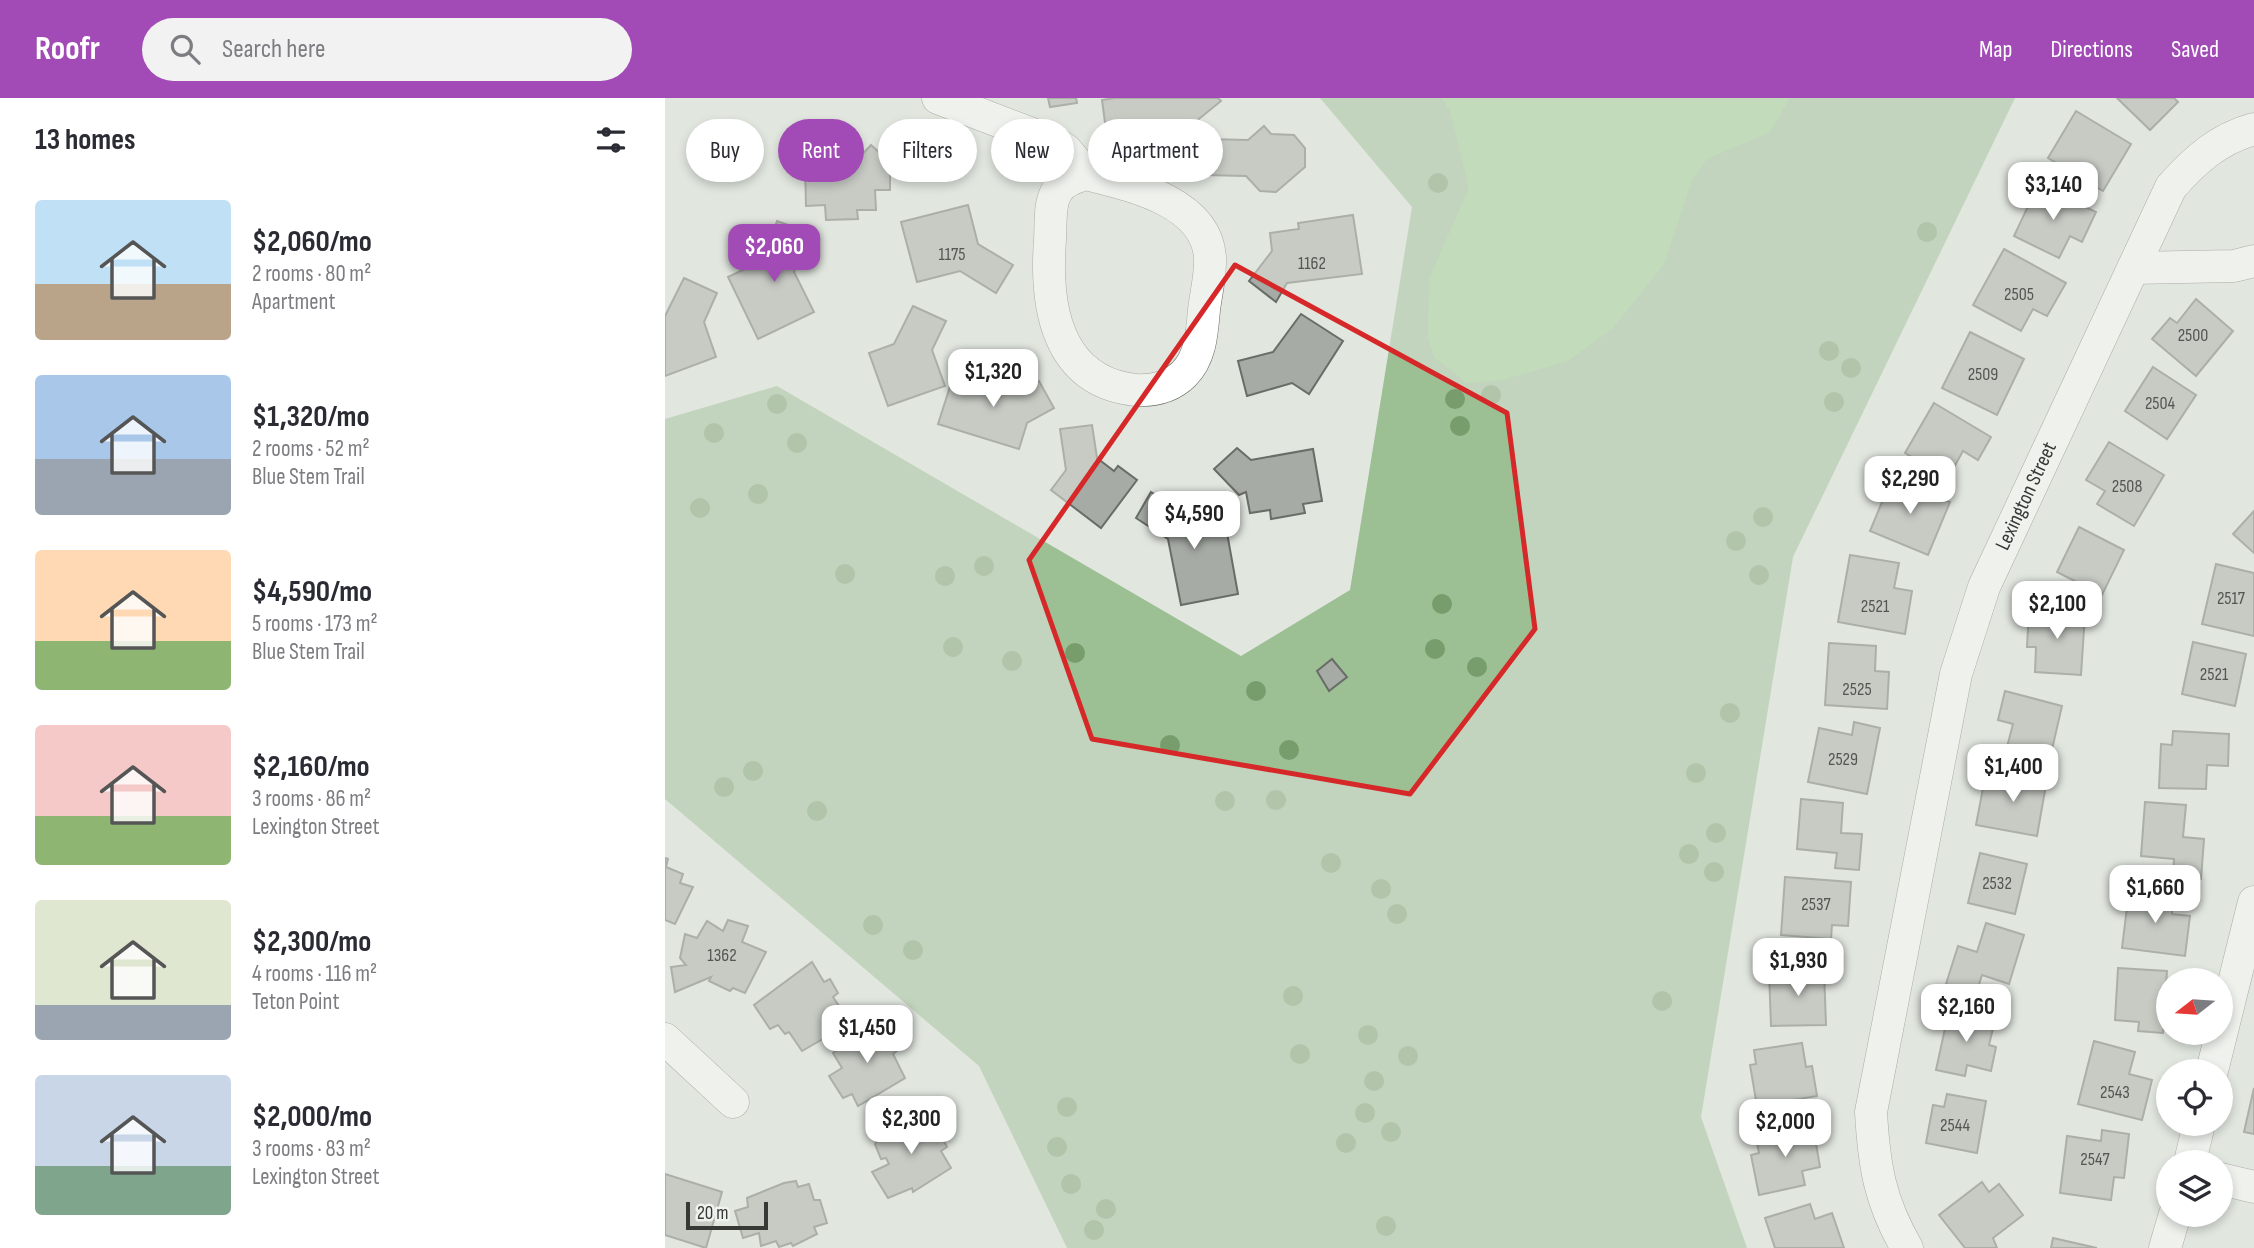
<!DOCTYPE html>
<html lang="en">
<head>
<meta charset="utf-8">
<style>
	body { margin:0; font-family:"Sofia Sans Condensed",sans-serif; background:#f2f2f3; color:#2b2b33; height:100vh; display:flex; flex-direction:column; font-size:26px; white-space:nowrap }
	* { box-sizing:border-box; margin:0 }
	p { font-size:23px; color:#7c7c81 }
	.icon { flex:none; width:38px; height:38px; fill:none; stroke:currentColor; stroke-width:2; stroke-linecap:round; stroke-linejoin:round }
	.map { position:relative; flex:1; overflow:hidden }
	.side { display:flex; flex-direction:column; background:#fff; width:665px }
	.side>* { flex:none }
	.banner { position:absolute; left:21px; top:21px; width:665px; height:63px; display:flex; gap:14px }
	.needle { width:46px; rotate:253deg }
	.controls { position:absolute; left:1491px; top:870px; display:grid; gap:14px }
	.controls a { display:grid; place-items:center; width:77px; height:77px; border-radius:50%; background:#fff; box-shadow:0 4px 10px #0003; font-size:35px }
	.scale { position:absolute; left:21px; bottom:18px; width:82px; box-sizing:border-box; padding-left:7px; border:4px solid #373937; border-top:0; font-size:19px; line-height:24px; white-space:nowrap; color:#373937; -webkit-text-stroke:5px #eef3ed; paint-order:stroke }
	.price { position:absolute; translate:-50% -60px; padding:0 16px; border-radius:14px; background:#fff; color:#222; font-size:23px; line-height:46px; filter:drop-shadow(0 2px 4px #0008) }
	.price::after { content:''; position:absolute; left:50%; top:42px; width:21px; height:16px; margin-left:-10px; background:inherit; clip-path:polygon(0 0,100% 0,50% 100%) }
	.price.active { background:#a24ab6; color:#fff }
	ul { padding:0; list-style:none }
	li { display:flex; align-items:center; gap:21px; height:175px; padding:0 35px }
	li span { display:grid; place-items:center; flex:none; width:196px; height:140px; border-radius:7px; color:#555 }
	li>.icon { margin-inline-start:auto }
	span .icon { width:84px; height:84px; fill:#fffc; stroke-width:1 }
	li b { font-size:30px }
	h2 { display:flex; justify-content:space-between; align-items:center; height:84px; padding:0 35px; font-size:30px }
	.tag { padding:0 24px; border-radius:32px; background:#fff; box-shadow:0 4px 10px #0003; font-size:24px; line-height:63px }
	.tag.active { background:#a24ab6; color:#fff }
	header { display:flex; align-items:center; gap:42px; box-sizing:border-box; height:98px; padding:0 35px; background:#a24ab6; color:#fff }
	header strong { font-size:33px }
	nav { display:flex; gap:38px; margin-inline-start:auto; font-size:24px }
	.search { width:490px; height:63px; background:#f2f2f3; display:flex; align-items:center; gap:18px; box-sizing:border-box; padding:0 24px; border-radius:38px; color:#7c7c81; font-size:26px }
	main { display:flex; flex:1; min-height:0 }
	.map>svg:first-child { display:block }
</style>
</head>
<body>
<header>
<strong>Roofr</strong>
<div class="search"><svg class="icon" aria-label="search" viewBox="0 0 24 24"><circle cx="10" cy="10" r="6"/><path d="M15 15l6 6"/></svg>Search here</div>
<nav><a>Map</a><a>Directions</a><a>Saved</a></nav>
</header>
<main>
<section class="side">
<h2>13 homes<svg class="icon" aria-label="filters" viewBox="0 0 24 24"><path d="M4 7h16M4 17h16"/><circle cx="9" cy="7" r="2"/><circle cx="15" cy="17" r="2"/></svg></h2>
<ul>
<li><span style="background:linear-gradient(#bfe0f5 60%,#b9a48a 0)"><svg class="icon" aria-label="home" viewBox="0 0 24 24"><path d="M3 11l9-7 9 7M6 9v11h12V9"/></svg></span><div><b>$2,060/mo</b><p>2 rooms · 80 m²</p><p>Apartment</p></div></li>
<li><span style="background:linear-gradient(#a9c7e8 60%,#9aa5b1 0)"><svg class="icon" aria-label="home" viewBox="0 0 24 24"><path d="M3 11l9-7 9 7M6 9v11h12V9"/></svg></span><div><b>$1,320/mo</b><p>2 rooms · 52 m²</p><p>Blue Stem Trail</p></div></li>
<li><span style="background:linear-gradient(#ffd9b3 65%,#8fb573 0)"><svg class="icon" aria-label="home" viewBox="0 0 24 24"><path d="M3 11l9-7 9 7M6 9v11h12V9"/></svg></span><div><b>$4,590/mo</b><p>5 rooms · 173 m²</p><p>Blue Stem Trail</p></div></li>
<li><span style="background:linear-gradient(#f6c9c9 65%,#8fb573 0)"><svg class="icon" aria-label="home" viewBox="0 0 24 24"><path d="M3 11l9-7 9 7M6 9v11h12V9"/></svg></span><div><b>$2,160/mo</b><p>3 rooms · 86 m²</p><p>Lexington Street</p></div></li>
<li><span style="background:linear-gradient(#dfe7d0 75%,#9aa5b1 0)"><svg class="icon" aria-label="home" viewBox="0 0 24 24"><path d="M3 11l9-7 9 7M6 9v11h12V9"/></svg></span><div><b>$2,300/mo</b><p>4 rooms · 116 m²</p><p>Teton Point</p></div></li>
<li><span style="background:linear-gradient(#c9d6e8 65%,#7fa58c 0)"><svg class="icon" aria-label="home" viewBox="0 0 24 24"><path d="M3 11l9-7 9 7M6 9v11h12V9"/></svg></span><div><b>$2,000/mo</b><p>3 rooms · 83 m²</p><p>Lexington Street</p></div></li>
</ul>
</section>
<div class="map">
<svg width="1589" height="1150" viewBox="0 0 1589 1150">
	<rect width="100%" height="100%" fill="#e1e6df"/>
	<path fill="#9cbf94" d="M655,0H1350L1128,459L1036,1019L1082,1150H402L314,968L0,701V321L112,288L576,558L685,492L747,109Z"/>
	<path fill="#9ccf90" d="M777,0H1125L1105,34L1042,61L1027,82L999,166L948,230L903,263L837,282L802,285L769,259L763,240L764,181L804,90L785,13Z"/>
	<g fill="#a6aca5" stroke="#686d67" stroke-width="2">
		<path d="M383,0H411L412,5L385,9Z"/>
		<path d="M450,0H553L556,3L502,47L482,25L441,32L437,2Z"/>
		<path d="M1452,0H1509L1513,4L1485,32Z"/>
		<path d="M1411,13L1466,46L1438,93L1383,60Z"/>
		<path d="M599,28L606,36L629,37L640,50V69L611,94L595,93L581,78L540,77L541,41L583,42Z"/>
		<path d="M206,47L225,64V92H210L211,112H192L193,121L161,122L160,107L141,108L140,68L159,67V60L195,59Z"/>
		<path d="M1373,87L1431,114L1417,144L1405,138L1394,160L1349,138Z"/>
		<path d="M303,107L313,146L348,167L331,195L295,173L252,184L236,124Z"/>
		<path d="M688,117L697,176L622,185L611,204L584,183L607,153L605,135L634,131L633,125Z"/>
		<path d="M112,123L143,134L129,174L149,214L93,241L63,179L99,162Z"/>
		<path d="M1339,151L1401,185L1382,218L1368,211L1356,233L1308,207Z"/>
		<path d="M19,180L52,195L39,224L51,259L0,278V218Z"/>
		<path d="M1531,201L1568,233L1531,278L1487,241L1505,220L1512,225Z"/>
		<path d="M248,208L281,223L267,252L280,288L223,308L204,255L229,246Z"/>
		<path d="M636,216L678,243L644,296L627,285L582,298L573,263L608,254Z"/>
		<path d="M1305,234L1359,261L1332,317L1277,290Z"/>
		<path d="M1488,269L1531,297L1502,341L1460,313Z"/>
		<path d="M290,273L355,293L374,283L389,310L362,325L354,351L273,326Z"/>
		<path d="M1269,305L1326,339L1313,362L1298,353L1283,380L1240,355Z"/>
		<path d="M427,327L432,360L449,373L453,368L472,382L436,430L386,392L401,372L395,331Z"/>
		<path d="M1444,344L1499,377L1469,428L1432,406L1440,393L1421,382Z"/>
		<path d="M572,350L586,362L648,351L657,403L638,406L640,415L606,421L605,412L585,415L581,394L574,397L549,371Z"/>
		<path d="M1227,380L1285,404L1263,457L1205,433Z"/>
		<path d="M486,394L523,416L525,424L559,418L573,496L516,507L503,441L471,420Z"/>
		<path d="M1589,413V455L1568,436Z"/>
		<path d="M1414,429L1459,452L1437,497L1392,474Z"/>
		<path d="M1185,457L1234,465L1229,490L1247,493L1240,536L1173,524Z"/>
		<path d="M1551,466L1589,475V538L1537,526Z"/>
		<path d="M1364,512L1420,516L1416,577L1370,574L1371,549H1362Z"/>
		<path d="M1528,544L1581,556L1570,608L1517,596Z"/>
		<path d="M1164,545L1211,548L1210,573L1224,574L1222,611L1160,607Z"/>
		<path d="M667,561L682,579L664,593L652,573Z"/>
		<path d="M1340,593L1397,608L1385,660L1342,649L1348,626L1333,622Z"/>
		<path d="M1189,624L1215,630L1202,696L1143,684L1154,630L1187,637Z"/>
		<path d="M1508,633L1564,636L1563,668L1542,667L1541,691L1494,690L1496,646L1507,647Z"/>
		<path d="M1341,673L1382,681L1372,738L1311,727L1319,685L1338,689Z"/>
		<path d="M1136,701L1178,705L1176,735L1197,736L1194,772L1170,770L1172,755L1132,751Z"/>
		<path d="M1480,704L1521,707L1518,739L1539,741L1536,781L1508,779L1509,761L1476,758Z"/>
		<path d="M1315,755L1362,766L1350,816L1303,805Z"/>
		<path d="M0,760L3,761L1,769L18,776L15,785L28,789L10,826L0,822Z"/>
		<path d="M1120,779L1186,784L1183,828L1167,827L1166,841L1116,837Z"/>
		<path d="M1464,793L1508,798L1507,816L1525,818L1520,858L1457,850Z"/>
		<path d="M63,822L83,828L77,844L101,854L80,895L68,890L65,893L44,883L46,879L10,894L6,869L21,867L15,860L20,836L32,840L42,823L58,833Z"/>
		<path d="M1321,825L1359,837L1344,886L1317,877L1311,896L1281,886L1293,848L1312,854Z"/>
		<path d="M147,864L159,884L165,881L173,895L168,899L178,914L158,929L163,938L137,953L124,934L120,936L113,927L105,931L89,907Z"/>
		<path d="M1453,870L1502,873L1498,935L1473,933L1474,924L1450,922Z"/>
		<path d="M1159,872L1161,927L1106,928L1104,874Z"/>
		<path d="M1284,912L1330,922L1324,947L1331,949L1326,973L1302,967L1300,978L1271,972Z"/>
		<path d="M208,924L217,938L224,934L234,951L228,956L240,980L193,1008L187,996L178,1000L164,978L177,970L168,955Z"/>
		<path d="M1429,943L1470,954L1464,976L1487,982L1477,1022L1413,1006Z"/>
		<path d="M1137,945L1141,969L1147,968L1152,998L1092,1008L1085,967L1091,966L1089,952Z"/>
		<path d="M1589,990V1036L1579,1034Z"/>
		<path d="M1282,996L1321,1003L1312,1055L1261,1045L1268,1007L1279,1009Z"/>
		<path d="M258,1012L269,1034L273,1032L282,1049L276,1053L286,1070L248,1094L247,1090L223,1100L207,1074L224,1066L221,1060L216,1061L210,1046L214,1040L236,1028V1024Z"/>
		<path d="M1148,1028L1155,1069L1137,1073L1140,1087L1094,1097L1086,1057L1094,1055L1091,1039Z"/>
		<path d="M1437,1032L1464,1036L1459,1080L1449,1079L1446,1102L1395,1095L1402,1038L1436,1043Z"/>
		<path d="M0,1076L57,1094L41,1150L0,1137Z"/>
		<path d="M131,1083L133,1089L144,1086L149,1102H155L162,1125L149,1129L152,1136L128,1148L126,1145L114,1149L111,1143L96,1148L94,1135L78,1140L70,1113L83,1109L82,1100L119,1085Z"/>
		<path d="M1317,1084L1324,1094L1334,1086L1358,1117L1328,1140L1332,1150H1300L1274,1117Z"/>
		<path d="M1145,1106L1150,1121L1167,1115L1179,1150H1110L1100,1120Z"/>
		<path d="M1388,1140L1432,1150H1386Z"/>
	</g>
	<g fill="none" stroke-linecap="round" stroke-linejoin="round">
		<g stroke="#656a64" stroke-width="33">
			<g id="minor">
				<path d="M273,0L388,44L401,52L421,76"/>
				<path d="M421,76C464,87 541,103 545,159C546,176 541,195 539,212C537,234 536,259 519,276C506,289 490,293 471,292C391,284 380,208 385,142C386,129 384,107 391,95C396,84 410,79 421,76Z"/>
				<path d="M1468,170L1569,168L1589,163"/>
				<path d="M0,941L68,1004"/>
				<path d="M1547,973L1589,804"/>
				<path d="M1525,1064L1534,1026"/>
				<path d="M1556,1081L1589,1089"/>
				<path d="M1242,1150C1215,1104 1209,1068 1206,1014L1291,576L1319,489L1506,89C1530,62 1553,41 1589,31"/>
				<path d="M1500,1150L1510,1116"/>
			</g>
		</g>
		<use href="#minor" stroke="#fff" stroke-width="32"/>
	</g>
	<g fill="#779d6c">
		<circle cx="773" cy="85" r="10"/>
		<circle cx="1262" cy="134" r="10"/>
		<circle cx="1164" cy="253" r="10"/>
		<circle cx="1186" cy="270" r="10"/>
		<circle cx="826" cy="297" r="10"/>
		<circle cx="790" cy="301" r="10"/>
		<circle cx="1169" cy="304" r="10"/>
		<circle cx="112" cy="306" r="10"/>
		<circle cx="795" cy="328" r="10"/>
		<circle cx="49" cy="335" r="10"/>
		<circle cx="132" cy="345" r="10"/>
		<circle cx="93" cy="396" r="10"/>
		<circle cx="35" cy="410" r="10"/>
		<circle cx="1098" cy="419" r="10"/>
		<circle cx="1071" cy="443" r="10"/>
		<circle cx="319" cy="468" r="10"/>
		<circle cx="180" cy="476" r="10"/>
		<circle cx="1094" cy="477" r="10"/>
		<circle cx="280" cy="478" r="10"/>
		<circle cx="777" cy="506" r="10"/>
		<circle cx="288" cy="549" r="10"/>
		<circle cx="770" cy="551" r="10"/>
		<circle cx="410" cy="555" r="10"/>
		<circle cx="347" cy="563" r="10"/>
		<circle cx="812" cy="569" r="10"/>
		<circle cx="591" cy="593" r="10"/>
		<circle cx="1065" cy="615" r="10"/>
		<circle cx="505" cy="647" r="10"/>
		<circle cx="624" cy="652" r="10"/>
		<circle cx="88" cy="673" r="10"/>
		<circle cx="1031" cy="675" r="10"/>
		<circle cx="59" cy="689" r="10"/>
		<circle cx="611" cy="702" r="10"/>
		<circle cx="560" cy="703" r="10"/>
		<circle cx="152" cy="713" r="10"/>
		<circle cx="1051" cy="735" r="10"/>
		<circle cx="1024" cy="756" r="10"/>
		<circle cx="666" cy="765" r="10"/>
		<circle cx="1049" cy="774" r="10"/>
		<circle cx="716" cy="791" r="10"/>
		<circle cx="732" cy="816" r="10"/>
		<circle cx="208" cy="827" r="10"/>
		<circle cx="248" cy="852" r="10"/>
		<circle cx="628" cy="898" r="10"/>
		<circle cx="997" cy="903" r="10"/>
		<circle cx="703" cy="937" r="10"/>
		<circle cx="635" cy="956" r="10"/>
		<circle cx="743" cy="958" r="10"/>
		<circle cx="709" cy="983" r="10"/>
		<circle cx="402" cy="1009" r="10"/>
		<circle cx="700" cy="1015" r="10"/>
		<circle cx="726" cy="1034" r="10"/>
		<circle cx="681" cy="1045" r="10"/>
		<circle cx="392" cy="1049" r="10"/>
		<circle cx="406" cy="1086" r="10"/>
		<circle cx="441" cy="1111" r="10"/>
		<circle cx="721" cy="1128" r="10"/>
		<circle cx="429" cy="1132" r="10"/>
	</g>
	<path d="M0 0H1589V1150H0ZM570,167L842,315L870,531L745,696L427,641L364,462Z" fill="#e1e6df" fill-opacity=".55" fill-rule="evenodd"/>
	<path fill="none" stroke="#d62828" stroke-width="5" stroke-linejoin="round" d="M570,167L842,315L870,531L745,696L427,641L364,462Z"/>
	<g text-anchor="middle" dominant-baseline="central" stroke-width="5" stroke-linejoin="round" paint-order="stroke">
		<g font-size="18" fill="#535652">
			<text x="287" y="156">1175</text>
			<text x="647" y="165">1162</text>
			<text x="1354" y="196">2505</text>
			<text x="1528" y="237">2500</text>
			<text x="1318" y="276">2509</text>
			<text x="1495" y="305">2504</text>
			<text x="1462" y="388">2508</text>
			<text x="1566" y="500">2517</text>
			<text x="1210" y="508">2521</text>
			<text x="1549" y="576">2521</text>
			<text x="1192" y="591">2525</text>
			<text x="1178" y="661">2529</text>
			<text x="1332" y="785">2532</text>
			<text x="1151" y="806">2537</text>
			<text x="57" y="857">1362</text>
			<text x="1450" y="994">2543</text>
			<text x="1290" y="1027">2544</text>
			<text x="1430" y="1061">2547</text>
		</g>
		<g font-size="21" fill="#373937" stroke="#eef3ed">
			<text transform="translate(1361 398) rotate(-65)">Lexington Street</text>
		</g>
	</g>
</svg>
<div class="controls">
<a><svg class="needle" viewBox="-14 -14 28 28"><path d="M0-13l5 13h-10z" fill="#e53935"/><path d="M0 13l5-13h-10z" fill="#7c7c81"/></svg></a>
<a><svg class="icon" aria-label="locate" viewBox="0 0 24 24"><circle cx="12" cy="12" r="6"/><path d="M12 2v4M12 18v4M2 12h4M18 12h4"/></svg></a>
<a><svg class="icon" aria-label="layers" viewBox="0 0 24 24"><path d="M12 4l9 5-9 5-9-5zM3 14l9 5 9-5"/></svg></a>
</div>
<div class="scale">20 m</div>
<b class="price" style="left:1388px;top:124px">$3,140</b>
<b class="price active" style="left:109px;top:186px">$2,060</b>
<b class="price" style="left:328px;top:311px">$1,320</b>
<b class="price" style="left:1245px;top:418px">$2,290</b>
<b class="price" style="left:529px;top:453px">$4,590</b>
<b class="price" style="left:1392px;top:543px">$2,100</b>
<b class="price" style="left:1348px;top:706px">$1,400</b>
<b class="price" style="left:1490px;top:827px">$1,660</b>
<b class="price" style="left:1133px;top:900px">$1,930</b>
<b class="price" style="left:1301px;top:946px">$2,160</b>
<b class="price" style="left:202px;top:967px">$1,450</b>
<b class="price" style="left:246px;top:1058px">$2,300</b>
<b class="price" style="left:1120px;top:1061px">$2,000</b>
<div class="banner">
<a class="tag">Buy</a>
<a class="tag active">Rent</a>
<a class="tag">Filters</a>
<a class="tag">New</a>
<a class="tag">Apartment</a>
</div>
</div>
</main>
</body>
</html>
